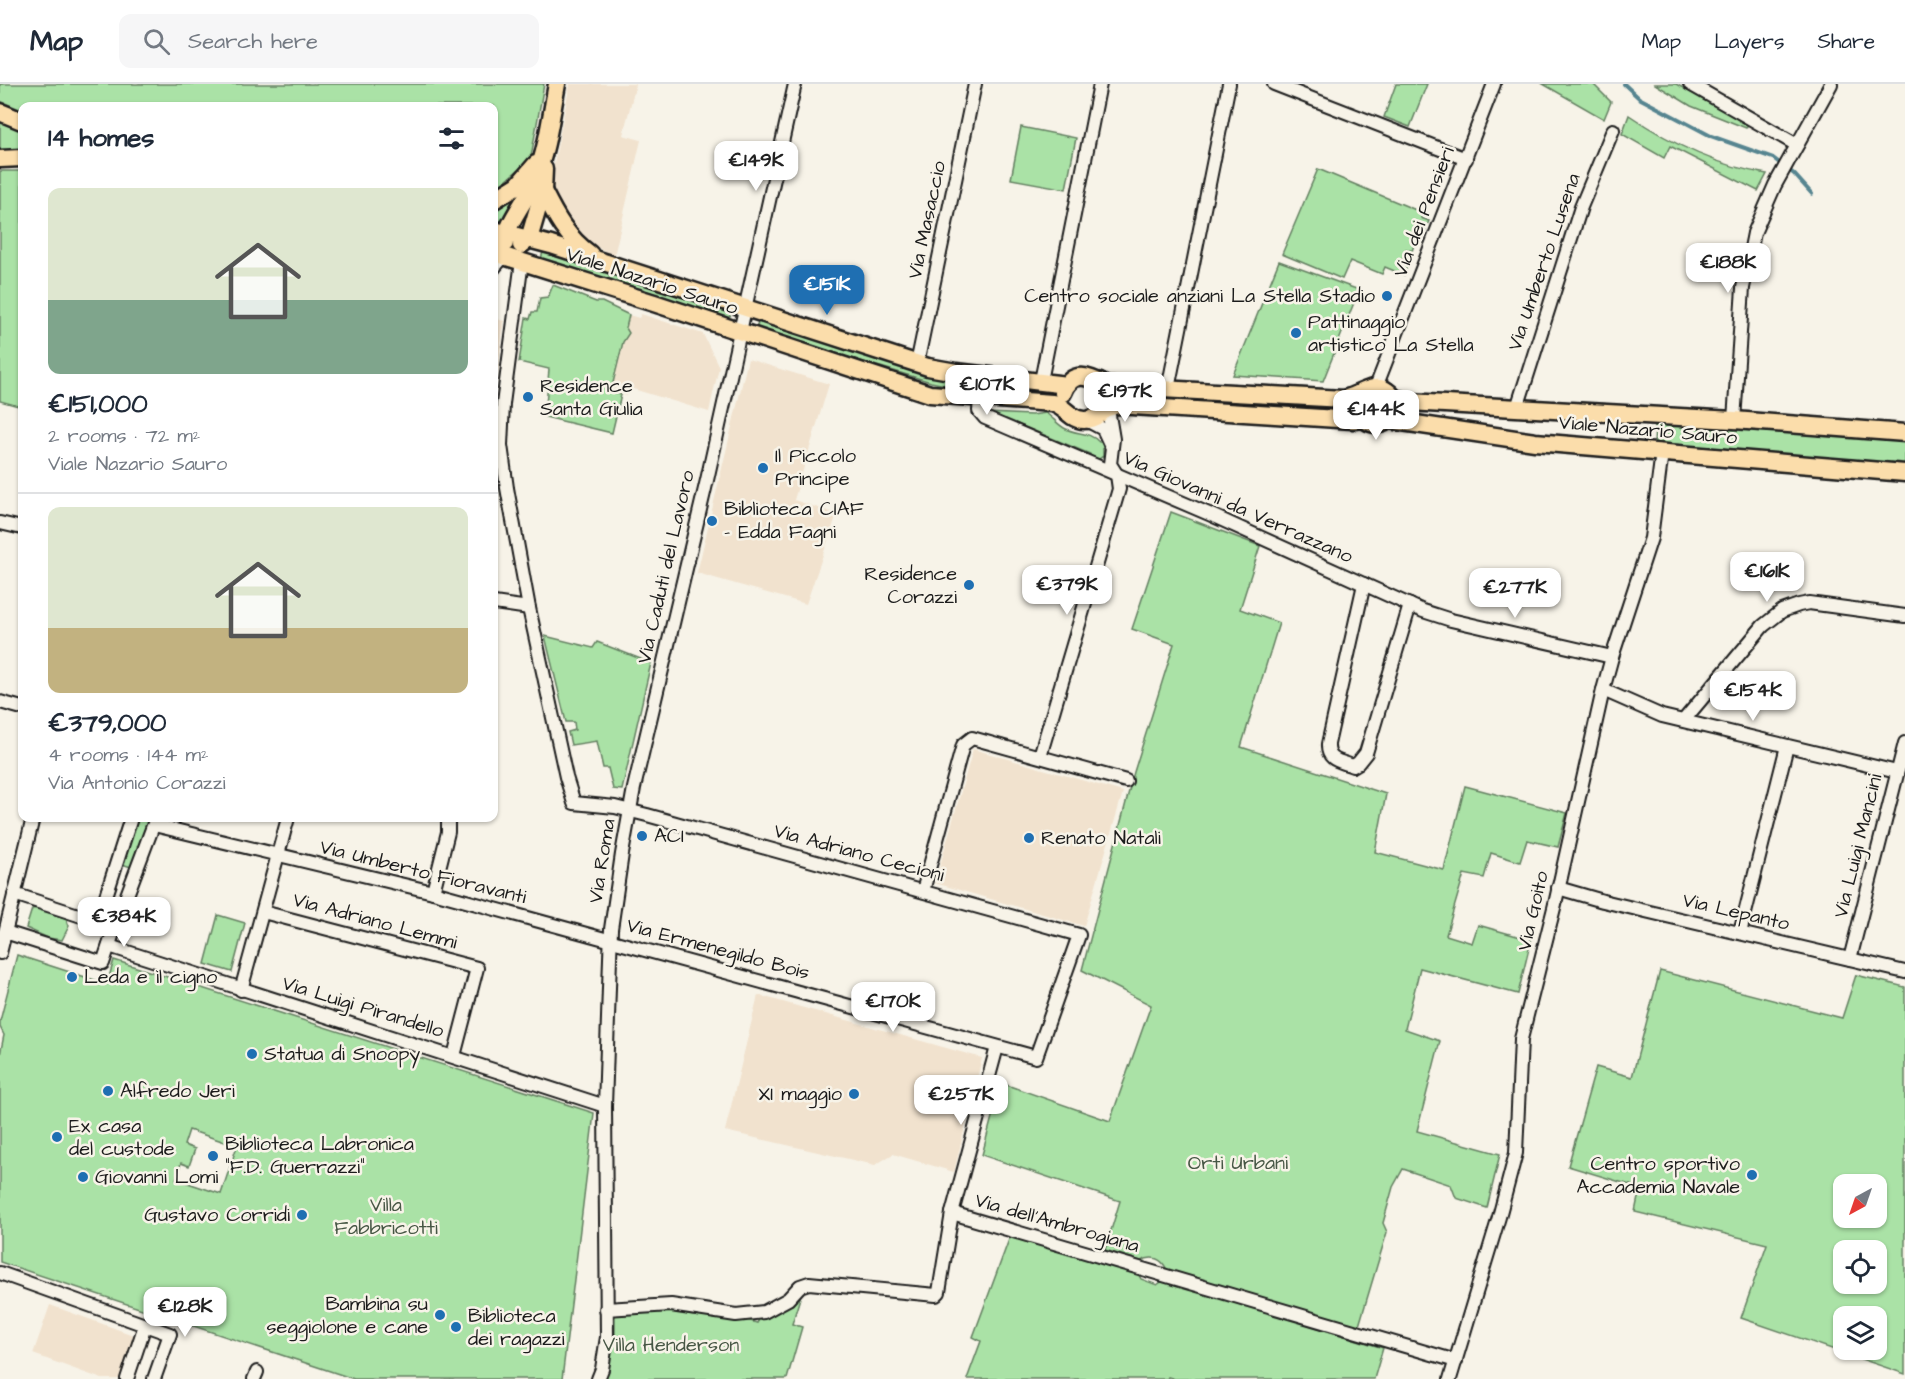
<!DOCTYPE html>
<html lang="en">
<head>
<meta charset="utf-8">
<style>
	body { margin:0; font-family:"Architects Daughter",sans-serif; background:#f6f6f7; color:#1f2937; height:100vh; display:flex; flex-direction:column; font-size:22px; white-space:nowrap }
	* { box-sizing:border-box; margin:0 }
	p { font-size:20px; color:#747a83 }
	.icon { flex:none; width:33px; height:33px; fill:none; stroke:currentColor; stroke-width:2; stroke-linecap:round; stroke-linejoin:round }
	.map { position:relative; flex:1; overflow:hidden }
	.sheet { position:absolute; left:18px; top:18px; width:480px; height:720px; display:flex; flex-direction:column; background:#fff; border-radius:12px; box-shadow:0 2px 4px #0004 }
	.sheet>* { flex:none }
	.needle { width:39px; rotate:220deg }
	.tools { position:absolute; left:1833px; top:1090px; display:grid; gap:12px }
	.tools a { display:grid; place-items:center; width:54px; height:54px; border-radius:12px; background:#fff; box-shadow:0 2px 4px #0004; font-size:30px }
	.price { position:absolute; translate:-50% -51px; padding:0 14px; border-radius:12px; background:#fff; color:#222; font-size:20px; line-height:39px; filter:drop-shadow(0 2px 3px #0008) }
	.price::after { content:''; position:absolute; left:50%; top:36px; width:18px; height:14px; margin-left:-9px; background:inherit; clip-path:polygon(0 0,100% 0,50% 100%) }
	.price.on { background:#1f6fb2; color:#fff }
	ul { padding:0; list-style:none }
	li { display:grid; align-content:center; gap:12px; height:318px; padding:0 30px }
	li+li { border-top:2px solid #e0e1e3 }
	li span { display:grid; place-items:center; height:186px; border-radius:12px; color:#555 }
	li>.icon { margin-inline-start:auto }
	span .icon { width:108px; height:108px; fill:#fffc; stroke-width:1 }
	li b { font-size:26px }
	h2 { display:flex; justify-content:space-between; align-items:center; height:72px; padding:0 30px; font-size:26px }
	header { display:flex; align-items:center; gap:36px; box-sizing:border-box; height:84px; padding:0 30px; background:#fff; border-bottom:2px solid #e0e1e3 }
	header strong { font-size:28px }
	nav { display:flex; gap:33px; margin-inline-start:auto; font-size:21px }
	.search { width:420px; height:54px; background:#f6f6f7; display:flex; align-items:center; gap:15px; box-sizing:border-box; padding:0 21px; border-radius:12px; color:#747a83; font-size:22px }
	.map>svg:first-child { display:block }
</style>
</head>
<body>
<header>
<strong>Map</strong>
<div class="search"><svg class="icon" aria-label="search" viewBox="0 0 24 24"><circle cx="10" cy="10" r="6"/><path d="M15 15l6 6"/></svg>Search here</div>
<nav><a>Map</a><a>Layers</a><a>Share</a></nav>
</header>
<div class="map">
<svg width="1905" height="1295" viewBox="0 0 1905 1295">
	<rect width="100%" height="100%" fill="#f7f3e8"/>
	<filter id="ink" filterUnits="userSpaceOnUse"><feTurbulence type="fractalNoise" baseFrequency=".0167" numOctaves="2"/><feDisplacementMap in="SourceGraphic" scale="12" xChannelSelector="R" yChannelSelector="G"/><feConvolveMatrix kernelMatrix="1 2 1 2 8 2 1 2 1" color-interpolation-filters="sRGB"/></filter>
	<g filter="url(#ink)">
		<g fill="#f1e2ce">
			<path d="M570,0H636L623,51L641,56L614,172L586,157L578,150L561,125L553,104L554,79Z"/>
			<path d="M641,230L703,250L719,283L709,328L630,304L627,312L611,308L629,231L639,234Z"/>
			<path d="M494,234L504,237L498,287L494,289Z"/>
			<path d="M748,275L829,300L794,416L837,430L806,520L697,489Z"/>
			<path d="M973,665L1123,708L1084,842L935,799Z"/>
			<path d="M758,911L982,974L954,1088L893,1070L875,1081L725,1047Z"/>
			<path d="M50,1221L136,1252L121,1295H102L33,1270Z"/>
		</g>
		<g fill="#aae2a6" stroke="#637f61" stroke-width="1.5" fill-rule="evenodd">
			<path d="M0,0H544L531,73L524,81L494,106V22H22V26L0,17Z"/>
			<path d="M1396,0H1427L1410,43L1384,33Z"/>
			<path d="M1543,0H1593L1611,18L1604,35Z"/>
			<path d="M1655,0H1676L1748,40L1746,44L1691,22Z"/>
			<path d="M1629,31C1670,59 1717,82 1767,90L1758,107L1670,62L1664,74L1622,50Z"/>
			<path d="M0,35L22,43V68L0,69Z"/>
			<path d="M1021,43L1076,54L1066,105L1011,95Z"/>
			<path d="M1318,85L1423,129L1421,134L1429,137L1421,156L1416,155L1412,167L1406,165L1402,176L1408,179L1404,191L1385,183L1382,190L1350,177L1342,195L1282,170Z"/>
			<path d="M0,87H22V323L0,317Z"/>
			<path d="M528,104L503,137L494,136V123Z"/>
			<path d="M543,168L730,226L731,230L729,234H726L647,207L541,175Z"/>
			<path d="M1279,177L1359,206L1323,297L1233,291Z"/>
			<path d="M553,201L596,218H602L629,231L626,244L629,249L623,258L611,307L621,311L612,349L545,333L549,285L519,278L526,234L530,235L532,228H537L540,214L548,213Z"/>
			<path d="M759,235L919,285L1050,302L1048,312L955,303L931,298L756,246Z"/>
			<path d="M1125,307L1351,321L1354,330L1125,316Z"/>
			<circle cx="1376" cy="322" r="9"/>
			<path d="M989,329L1032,331L1046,329C1053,334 1059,342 1066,345C1079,351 1088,347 1099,358H1103V372L1096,377L1092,376L1090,370L1006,335L1003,338Z"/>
			<path d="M1655,340L1905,355V382L1654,361Z"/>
			<path d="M1171,428L1260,462L1240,525L1279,539L1241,663L1386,710L1375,768L1444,786L1465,702L1567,729L1558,763L1527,756L1520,778L1491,769L1484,794L1464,790L1446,851L1472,859L1478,841L1531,856L1518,910L1420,884L1405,945L1440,957L1417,1047L1500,1070L1487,1124L1456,1114L1451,1101L1403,1085L1393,1103L1383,1139L1387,1148L1358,1245L1167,1186C1162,1174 1152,1171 1141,1177L1105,1166L1120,1117L982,1071L1001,999L1110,1037L1151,921L1082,886L1134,688L1174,560L1132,545Z"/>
			<path d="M545,552L593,564L597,558L651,579L622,706L613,705L608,684H603L597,657L571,661L568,648L575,646L574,638H566Z"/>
			<path d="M135,734H154L134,784L119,779Z"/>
			<path d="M38,824L66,834L69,842L62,856L48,854L26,844L32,825Z"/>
			<path d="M218,831L245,839L232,888L205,880Z"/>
			<path d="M17,871L107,900L114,876L594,1029L562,1295H354L0,1178V971L4,951L0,943V937ZM189,1046L237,1062L221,1110L176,1095L181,1079L189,1082L195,1065L184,1061Z"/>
			<path d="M1660,887L1842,934L1856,891L1905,903V1290L1741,1234L1767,1160L1635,1128L1640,1104L1568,1082L1596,983L1632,993ZM1844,1101H1876V1134H1844ZM1844,1167H1876V1200H1844ZM1844,1233H1876V1266H1844Z"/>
			<path d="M1011,1150L1137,1188L1141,1195L1157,1201L1164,1196L1383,1264L1374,1295H1175L1168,1293L1167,1295H967L981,1257L973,1253Z"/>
			<path d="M803,1204L792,1240L802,1243L787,1295H604L615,1252V1229L683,1227L686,1228L687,1231L694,1232L696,1227L746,1232L747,1236L757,1239L762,1231Z"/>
		</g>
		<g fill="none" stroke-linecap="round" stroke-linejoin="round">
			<path stroke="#578590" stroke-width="4" d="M1624,0L1639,14L1711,52L1773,74L1794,90L1812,110"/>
			<g stroke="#1c1c1c" stroke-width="16">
				<g id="minor">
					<path d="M1274,0L1466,75"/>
					<path d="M1690,0L1797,61"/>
					<path d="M494,184L504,172"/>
					<path d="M917,280L975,0"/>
					<path d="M1041,297L1100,0"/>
					<path d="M1376,303L1494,0"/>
					<path d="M1168,305L1229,0"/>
					<path d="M980,315L979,327L985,334L1209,430L1423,527L1451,536L1612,573"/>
					<path d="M1517,324L1581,123L1613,46"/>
					<path d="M1086,336L1103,345L1110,360"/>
					<path d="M1734,336L1743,204L1754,149L1775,101L1831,0"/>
					<path d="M0,439L22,444"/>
					<path d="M1364,500L1328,660C1327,677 1340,677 1353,682L1358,679L1366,669L1410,521"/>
					<path d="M494,519L529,524"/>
					<path d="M1603,606L1662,632L1897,688"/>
					<path d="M0,618L22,624"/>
					<path d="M1684,636L1763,542L1782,527L1799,521L1809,519L1905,532"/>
					<path d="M1040,672L1119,405L1117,391L1110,380L1113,355L1109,331L1104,325"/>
					<path d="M154,741L433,808L1036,973L1079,851L647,731L615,723L574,719L566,693L529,524L507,404L501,361L503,320L522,177"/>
					<path d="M1558,804L1603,817L1905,888"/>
					<path d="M923,807L963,661L972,654L1126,697"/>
					<path d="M433,808L448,748V734"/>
					<path d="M263,828L477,884L454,972"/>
					<path d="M98,837L131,734"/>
					<path d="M115,843L156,734"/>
					<path d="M5,848L103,879L115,843L14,810"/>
					<path d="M1740,849L1787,662"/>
					<path d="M109,862L605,1022"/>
					<path d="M0,869L33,734"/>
					<path d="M1850,875L1905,659"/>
					<path d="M241,906L288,734"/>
					<path d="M952,1129L1456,1277"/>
					<path d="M0,1189L170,1250L154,1295"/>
					<path d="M606,1225L671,1221L736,1231L764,1228L788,1215L800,1202L809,1199L936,1211L939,1208L952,1129L997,963"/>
					<path d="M127,1295L145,1241"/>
					<path d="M254,1295L257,1288"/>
					<path d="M598,1295L602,1285L607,1253L605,1022L611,845L622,770L634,704L707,396L795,0"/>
					<path d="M1450,1295L1499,1133L1516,1069L1521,955L1555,820L1603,606L1612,573L1651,454L1662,368"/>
				</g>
			</g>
			<g stroke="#1c1c1c" stroke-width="21">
				<g id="major">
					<path d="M0,28L22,37"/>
					<path d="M0,75L22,74"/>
					<path d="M543,107C555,131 567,154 590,170"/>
					<path d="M494,116L518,101L536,80"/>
					<path d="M494,146L551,161L928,283L956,288L1067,301"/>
					<path d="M505,159C506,139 527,116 535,96C547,66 551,32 557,0"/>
					<path d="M521,161L529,155L543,107L544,85"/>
					<path d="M494,169L654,219L930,310L1052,319C1062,322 1065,327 1072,332C1084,340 1100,335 1105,322C1108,313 1105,306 1100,298"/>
					<path d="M1063,309C1072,284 1090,293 1107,302L1343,315C1357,313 1374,297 1387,307C1404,318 1391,346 1371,339C1357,334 1356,318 1365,308"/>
					<path d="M1393,314L1409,318L1734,336L1905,349"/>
					<path d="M1104,325L1117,321L1353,336L1365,335"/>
					<path d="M1389,336L1535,358L1905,389"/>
				</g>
			</g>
			<use href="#minor" stroke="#f7f3e8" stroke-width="12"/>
			<use href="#major" stroke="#fbddab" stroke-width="16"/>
		</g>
	</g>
	<g fill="#1f6fb2" stroke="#f7f3e8" stroke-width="2">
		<circle cx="1387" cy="212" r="6"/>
		<circle cx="1296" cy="249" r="6"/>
		<circle cx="528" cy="313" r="6"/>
		<circle cx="763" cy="384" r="6"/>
		<circle cx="712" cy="437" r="6"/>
		<circle cx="969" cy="501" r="6"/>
		<circle cx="642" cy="752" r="6"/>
		<circle cx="1029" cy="754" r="6"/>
		<circle cx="72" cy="893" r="6"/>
		<circle cx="252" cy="970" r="6"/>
		<circle cx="108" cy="1007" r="6"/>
		<circle cx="854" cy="1010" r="6"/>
		<circle cx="57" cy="1053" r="6"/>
		<circle cx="213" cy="1072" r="6"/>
		<circle cx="1752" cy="1091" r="6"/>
		<circle cx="83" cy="1093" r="6"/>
		<circle cx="302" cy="1131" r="6"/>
		<circle cx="440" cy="1231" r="6"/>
		<circle cx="456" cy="1243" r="6"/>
	</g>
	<g text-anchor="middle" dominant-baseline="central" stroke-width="5" stroke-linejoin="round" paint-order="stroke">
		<g font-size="20" fill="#1c1c1c" stroke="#f7f3e8">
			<text transform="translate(1424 128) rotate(-69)">Via dei Pensieri</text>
			<text transform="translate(927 136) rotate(-78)">Via Masaccio</text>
			<text transform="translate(1544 178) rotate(-71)">Via Umberto Lusena</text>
			<text transform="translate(652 197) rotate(18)">Viale Nazario Sauro</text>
			<text transform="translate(1648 346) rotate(5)">Viale Nazario Sauro</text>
			<text transform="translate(1238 423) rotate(24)">Via Giovanni da Verrazzano</text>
			<text transform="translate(666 483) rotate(-77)">Via Caduti del Lavoro</text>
			<text transform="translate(1858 762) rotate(-76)">Via Luigi Mancini</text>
			<text transform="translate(859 769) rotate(15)">Via Adriano Cecioni</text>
			<text transform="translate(602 777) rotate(-81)">Via Roma</text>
			<text transform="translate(423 788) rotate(14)">Via Umberto Fioravanti</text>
			<text transform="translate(1533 827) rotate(-77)">Via Goito</text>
			<text transform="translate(1736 828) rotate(13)">Via Lepanto</text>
			<text transform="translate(375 837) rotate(15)">Via Adriano Lemmi</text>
			<text transform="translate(718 865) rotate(15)">Via Ermenegildo Bois</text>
			<text transform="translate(363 923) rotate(17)">Via Luigi Pirandello</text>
			<text transform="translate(1057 1139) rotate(16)">Via dell'Ambrogiana</text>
		</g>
		<g font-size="20" fill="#1c1c1c" stroke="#f7f3e8" text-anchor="start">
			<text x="1375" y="212" text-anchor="end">Centro sociale anziani La Stella Stadio</text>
			<text x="1308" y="238">Pattinaggio<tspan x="1308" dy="23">artistico La Stella</tspan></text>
			<text x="540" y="302">Residence<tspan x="540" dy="23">Santa Giulia</tspan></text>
			<text x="775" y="372">Il Piccolo<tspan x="775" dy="23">Principe</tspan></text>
			<text x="724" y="425">Biblioteca CIAF<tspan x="724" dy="23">- Edda Fagni</tspan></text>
			<text x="957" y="490" text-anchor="end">Residence<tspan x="957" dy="23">Corazzi</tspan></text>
			<text x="654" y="752">ACI</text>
			<text x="1041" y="754">Renato Natali</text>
			<text x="84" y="893">Leda e il cigno</text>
			<text x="264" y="970">Statua di Snoopy</text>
			<text x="120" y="1007">Alfredo Jeri</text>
			<text x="842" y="1010" text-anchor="end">XI maggio</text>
			<text x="69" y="1042">Ex casa<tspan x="69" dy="23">del custode</tspan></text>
			<text x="225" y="1060">Biblioteca Labronica<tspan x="225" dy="23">"F.D. Guerrazzi"</tspan></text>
			<text x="1740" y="1080" text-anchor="end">Centro sportivo<tspan x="1740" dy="23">Accademia Navale</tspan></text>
			<text x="95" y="1093">Giovanni Lomi</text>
			<text x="290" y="1131" text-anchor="end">Gustavo Corridi</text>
			<text x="428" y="1220" text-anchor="end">Bambina su<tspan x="428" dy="23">seggiolone e cane</tspan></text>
			<text x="468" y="1232">Biblioteca<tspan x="468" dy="23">dei ragazzi</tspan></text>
		</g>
		<g font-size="20" fill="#475745" stroke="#f7f3e8">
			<text x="1238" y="1079">Orti Urbani</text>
			<text x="386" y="1121">Villa<tspan x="386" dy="23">Fabbricotti</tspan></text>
			<text x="671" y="1261">Villa Henderson</text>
		</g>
	</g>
</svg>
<div class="tools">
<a><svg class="needle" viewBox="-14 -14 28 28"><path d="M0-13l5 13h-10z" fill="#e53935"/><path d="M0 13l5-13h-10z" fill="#747a83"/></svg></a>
<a><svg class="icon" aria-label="locate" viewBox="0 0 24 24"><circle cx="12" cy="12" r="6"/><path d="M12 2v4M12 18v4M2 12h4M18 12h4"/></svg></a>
<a><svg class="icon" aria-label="layers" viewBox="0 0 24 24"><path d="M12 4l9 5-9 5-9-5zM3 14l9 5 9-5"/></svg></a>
</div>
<b class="price" style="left:756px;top:108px">€149K</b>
<b class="price" style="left:1728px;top:210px">€188K</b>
<b class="price on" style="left:827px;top:232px">€151K</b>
<b class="price" style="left:987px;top:332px">€107K</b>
<b class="price" style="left:1125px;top:339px">€197K</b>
<b class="price" style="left:1376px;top:357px">€144K</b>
<b class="price" style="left:1767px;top:519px">€161K</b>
<b class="price" style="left:1067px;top:532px">€379K</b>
<b class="price" style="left:1515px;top:535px">€277K</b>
<b class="price" style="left:1753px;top:638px">€154K</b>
<b class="price" style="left:124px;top:864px">€384K</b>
<b class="price" style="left:893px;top:949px">€170K</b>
<b class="price" style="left:961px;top:1042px">€257K</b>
<b class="price" style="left:185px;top:1254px">€128K</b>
<section class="sheet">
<h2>14 homes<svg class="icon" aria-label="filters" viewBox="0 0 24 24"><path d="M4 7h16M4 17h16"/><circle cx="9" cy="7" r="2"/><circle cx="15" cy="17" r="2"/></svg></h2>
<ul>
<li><span style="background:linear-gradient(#dfe7d0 60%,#7fa58c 0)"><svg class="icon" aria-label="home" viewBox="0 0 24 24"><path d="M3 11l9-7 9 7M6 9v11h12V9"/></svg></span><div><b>€151,000</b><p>2 rooms · 72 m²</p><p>Viale Nazario Sauro</p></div></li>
<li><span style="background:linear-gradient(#dfe7d0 65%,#c2b280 0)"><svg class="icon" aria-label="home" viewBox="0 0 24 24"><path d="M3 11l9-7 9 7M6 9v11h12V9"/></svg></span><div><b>€379,000</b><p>4 rooms · 144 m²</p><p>Via Antonio Corazzi</p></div></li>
</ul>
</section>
</div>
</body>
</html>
